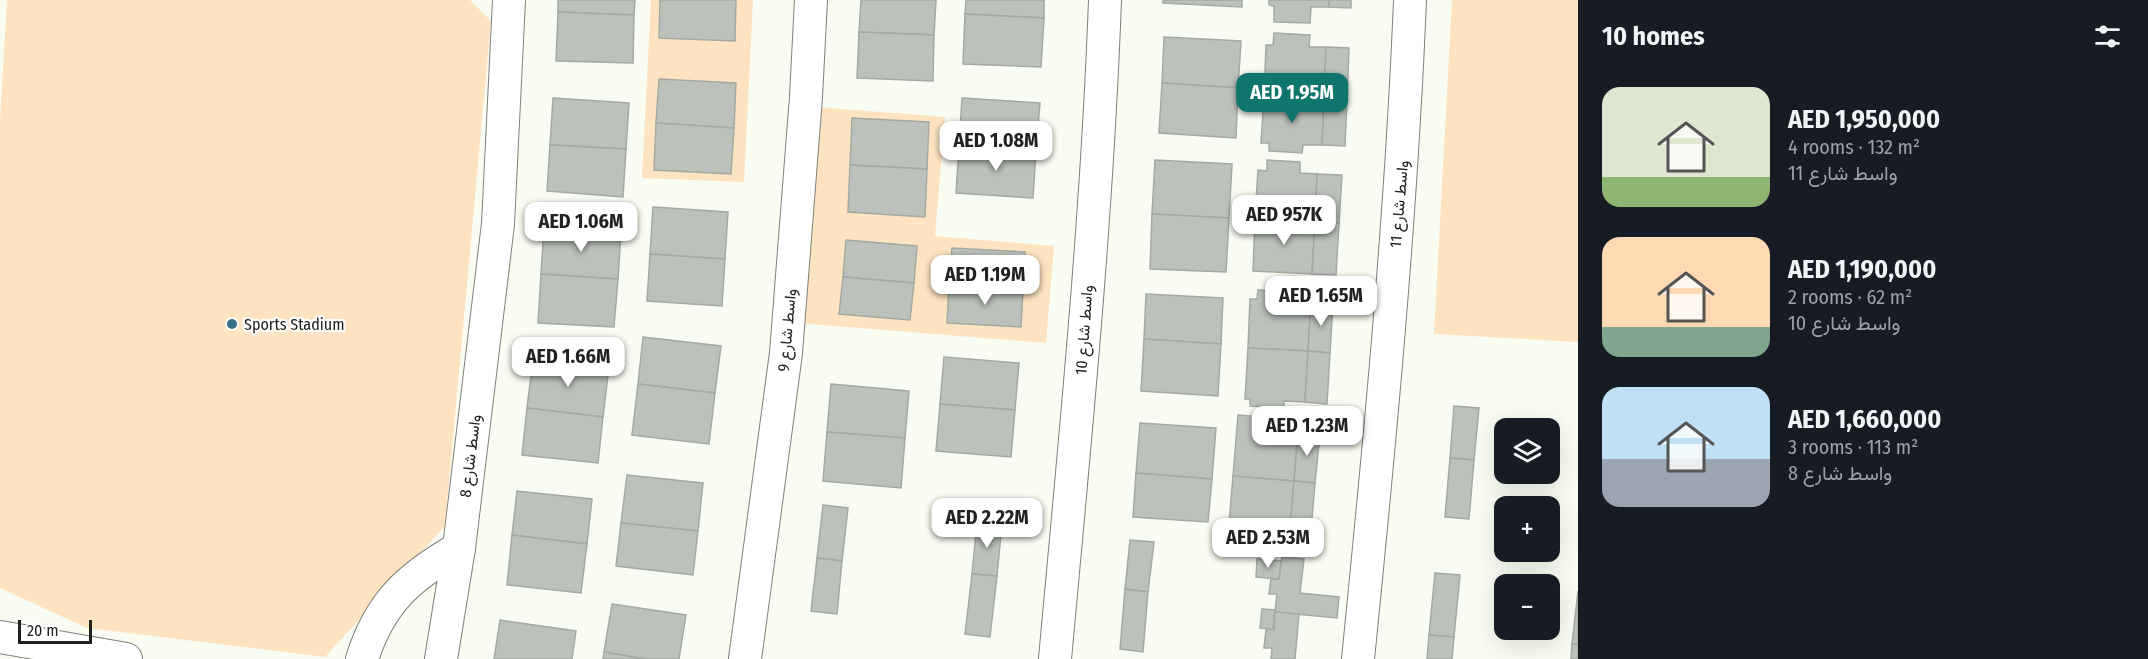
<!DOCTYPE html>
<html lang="en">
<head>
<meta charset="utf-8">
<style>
	body { margin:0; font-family:"Fira Sans Condensed",Vazirmatn,sans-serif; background:#242831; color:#f1f3f6; height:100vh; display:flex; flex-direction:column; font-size:22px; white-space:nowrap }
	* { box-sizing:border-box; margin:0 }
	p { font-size:20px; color:#9ea1a6 }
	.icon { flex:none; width:33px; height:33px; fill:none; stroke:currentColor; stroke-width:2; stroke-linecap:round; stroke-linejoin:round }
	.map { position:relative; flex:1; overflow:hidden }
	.details { display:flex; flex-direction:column; background:#171b24; width:570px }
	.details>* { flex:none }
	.fabs { position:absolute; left:1494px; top:418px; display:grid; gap:12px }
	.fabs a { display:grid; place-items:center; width:66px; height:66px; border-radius:12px; background:#171b24; box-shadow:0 6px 24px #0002; font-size:30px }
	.scale { position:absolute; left:18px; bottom:15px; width:74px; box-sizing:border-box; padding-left:6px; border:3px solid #20211d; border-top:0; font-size:16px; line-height:21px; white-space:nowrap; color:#20211d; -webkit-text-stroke:4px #fff; paint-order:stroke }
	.price { position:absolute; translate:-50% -51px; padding:0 14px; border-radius:12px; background:#fff; color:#222; font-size:20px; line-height:39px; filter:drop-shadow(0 2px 3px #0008) }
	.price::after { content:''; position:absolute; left:50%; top:36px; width:18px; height:14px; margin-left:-9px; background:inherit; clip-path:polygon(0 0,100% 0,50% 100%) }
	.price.active { background:#0f766e; color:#fff }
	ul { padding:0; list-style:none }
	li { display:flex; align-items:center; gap:18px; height:150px; padding:0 24px }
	li span { display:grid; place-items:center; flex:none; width:168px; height:120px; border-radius:18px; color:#555 }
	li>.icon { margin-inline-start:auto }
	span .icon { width:72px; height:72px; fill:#fffc; stroke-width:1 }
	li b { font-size:26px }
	h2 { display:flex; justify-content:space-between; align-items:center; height:72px; padding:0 24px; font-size:26px }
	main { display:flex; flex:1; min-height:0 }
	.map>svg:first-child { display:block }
</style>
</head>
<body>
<main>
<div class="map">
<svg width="1578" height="659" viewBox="0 0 1578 659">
	<rect width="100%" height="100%" fill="#f9fcf2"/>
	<g fill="#fde3bf">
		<path d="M7,0H470L491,21L445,526L325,657L87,628L0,588V121Z"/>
		<path d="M651,0H753L744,182L642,178Z"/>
		<path d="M1452,0H1578V342L1434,334Z"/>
		<path d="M816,107L945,117L935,236L1054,246L1046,343L798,323Z"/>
	</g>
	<g fill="#bcc2bb" stroke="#a4aaa3" stroke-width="1.5">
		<path d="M558,0H635L634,15L558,12Z"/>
		<path d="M660,0H736L735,41L659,38Z"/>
		<path d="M861,0H936L934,35L859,32Z"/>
		<path d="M966,0H1044V18L965,14Z"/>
		<path d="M1163,0H1242V7L1163,3Z"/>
		<path d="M1269,0H1329V7H1311L1310,23L1274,22V6L1269,5Z"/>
		<path d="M1329,0H1351V8L1329,7Z"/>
		<path d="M558,12L634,15L633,63L556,61Z"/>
		<path d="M965,14L1044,18L1041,67L963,64Z"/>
		<path d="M859,32L934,35L933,81L857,78Z"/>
		<path d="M1274,33L1310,35L1309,47H1326L1324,100L1264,97L1266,45H1273Z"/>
		<path d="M1164,37L1241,41L1238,88L1162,83Z"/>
		<path d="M1326,47L1349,48L1347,100H1324Z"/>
		<path d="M659,79L736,83L734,128L656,123Z"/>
		<path d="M1162,83L1238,88L1236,138L1159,133Z"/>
		<path d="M1264,97L1324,100L1322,145H1303L1302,153L1269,151V143H1261Z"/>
		<path d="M553,98L629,103L626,149L550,145Z"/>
		<path d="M962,98L1040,103L1036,151L959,146Z"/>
		<path d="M1324,100H1347L1345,146L1322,145Z"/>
		<path d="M852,118L929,122L927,169L850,165Z"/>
		<path d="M656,123L734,128L731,174L654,170Z"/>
		<path d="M550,145L626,149L623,197L547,191Z"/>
		<path d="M959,146L1036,151L1033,198L956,193Z"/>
		<path d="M1155,160L1232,164L1229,218L1152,214Z"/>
		<path d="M1267,160L1300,162V173L1317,174L1315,222L1255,218L1258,170L1267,171Z"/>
		<path d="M850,165L927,169L925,217L848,212Z"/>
		<path d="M1317,174L1342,175L1339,223L1315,222Z"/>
		<path d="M653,207L728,212L725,259L650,254Z"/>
		<path d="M1152,214L1229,218L1226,272L1150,269Z"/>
		<path d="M1255,218L1315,222L1312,274L1253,271Z"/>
		<path d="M1315,222L1339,223L1336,275L1312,274Z"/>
		<path d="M544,228L621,232L618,279L541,274Z"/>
		<path d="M846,240L917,246L914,283L843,277Z"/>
		<path d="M952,248L1025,252L1023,289L949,285Z"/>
		<path d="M650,254L725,259L722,306L647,301Z"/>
		<path d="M541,274L618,279L614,327L538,323Z"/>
		<path d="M843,277L914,283L910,320L839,314Z"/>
		<path d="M949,285L1023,289L1021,327L947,323Z"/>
		<path d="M1258,290L1293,292V301L1311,302L1308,351L1248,348L1250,299H1257Z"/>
		<path d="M1146,294L1223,298L1221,344L1144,339Z"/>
		<path d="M1311,302L1333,303L1330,353L1308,351Z"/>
		<path d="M643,337L721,346L715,393L638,384Z"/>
		<path d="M1144,339L1221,344L1218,396L1141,391Z"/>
		<path d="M1248,348L1308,351L1305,402L1284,401V408L1250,406V399H1245Z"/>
		<path d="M1308,351L1330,353L1327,404L1305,402Z"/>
		<path d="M944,357L1019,363L1015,410L940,404Z"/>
		<path d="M533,359L609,367L603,417L527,408Z"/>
		<path d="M638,384L715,393L709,444L632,435Z"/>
		<path d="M831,384L909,391L905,438L827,432Z"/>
		<path d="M940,404L1015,410L1011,457L936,451Z"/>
		<path d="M1454,406L1479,408L1474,460L1450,458Z"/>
		<path d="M527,408L603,417L598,463L522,455Z"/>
		<path d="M1238,415L1299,420L1294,481L1233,476Z"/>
		<path d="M1140,423L1216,428L1212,479L1136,473Z"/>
		<path d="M827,432L905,438L901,488L823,481Z"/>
		<path d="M1298,432L1320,434L1315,483L1294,481Z"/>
		<path d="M1450,458L1474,460L1469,519L1445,517Z"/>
		<path d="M1136,473L1212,479L1208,522L1133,517Z"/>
		<path d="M627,475L703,483L698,531L621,523Z"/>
		<path d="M1233,476L1294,481L1290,529L1271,528L1270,537L1237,534V525L1229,524Z"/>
		<path d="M1294,481L1315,483L1311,531L1290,529Z"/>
		<path d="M517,491L592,499L587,544L512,535Z"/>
		<path d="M823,505L848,508L842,561L817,558Z"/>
		<path d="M977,522L1002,525L997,576L972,574Z"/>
		<path d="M621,523L698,531L693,575L616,566Z"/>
		<path d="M512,535L587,544L581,593L507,585Z"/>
		<path d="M1130,540L1154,542L1148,592L1125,589Z"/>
		<path d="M1282,557L1304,559L1300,593L1339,597L1337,618L1275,612L1277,594H1269L1271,579H1279Z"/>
		<path d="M817,558L842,561L837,614L811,611Z"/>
		<path d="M1257,559L1281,561L1279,579L1256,577Z"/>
		<path d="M1435,573L1460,575L1454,637L1429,635Z"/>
		<path d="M972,574L997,576L990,637L965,634Z"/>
		<path d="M1125,589L1148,592L1143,652L1120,649Z"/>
		<path d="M1578,591V644H1572Z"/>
		<path d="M612,604L686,615L679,659H645L604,652Z"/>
		<path d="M1262,609L1275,610L1273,629L1260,628Z"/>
		<path d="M1275,612L1299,614L1295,659H1271L1272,648H1264L1266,630H1274Z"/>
		<path d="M500,620L576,631L572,659H494Z"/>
		<path d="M1429,635L1454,637L1452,659H1427Z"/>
		<path d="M1572,644H1578V659H1571Z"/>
		<path d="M604,652L645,659H603Z"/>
	</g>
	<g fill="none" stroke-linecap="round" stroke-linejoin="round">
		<g stroke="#7e8078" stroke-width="34">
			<g id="minor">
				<path d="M0,637L126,659"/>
				<path d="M362,659C380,602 409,577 459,548"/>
				<path d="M441,659L459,548L498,224L509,0"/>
				<path d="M745,659L786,353L806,97L811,0"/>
				<path d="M1055,659C1075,440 1097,220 1105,0"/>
				<path d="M1358,659C1380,440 1401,220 1410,0"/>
			</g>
		</g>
		<use href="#minor" stroke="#fff" stroke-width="32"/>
	</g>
	<circle fill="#347087" stroke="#fff" stroke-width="2" cx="232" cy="324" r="6"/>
	<g text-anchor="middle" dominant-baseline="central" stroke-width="4.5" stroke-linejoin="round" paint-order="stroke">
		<g font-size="16" fill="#20211d" stroke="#fff">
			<text transform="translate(1399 204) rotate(-85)">واسط شارع 11</text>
			<text transform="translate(787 330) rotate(-85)">واسط شارع 9</text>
			<text transform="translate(1084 330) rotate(-86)">واسط شارع 10</text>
			<text transform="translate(470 456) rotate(-83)">واسط شارع 8</text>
		</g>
		<g font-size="16" fill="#20211d" stroke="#fff" text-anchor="start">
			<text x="244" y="324">Sports Stadium</text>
		</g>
	</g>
</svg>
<div class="fabs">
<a><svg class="icon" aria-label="layers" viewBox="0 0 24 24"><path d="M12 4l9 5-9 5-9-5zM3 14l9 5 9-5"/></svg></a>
<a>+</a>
<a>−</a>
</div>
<div class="scale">20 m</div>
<b class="price active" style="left:1292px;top:124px">AED 1.95M</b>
<b class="price" style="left:996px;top:172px">AED 1.08M</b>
<b class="price" style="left:1284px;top:246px">AED 957K</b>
<b class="price" style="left:581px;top:253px">AED 1.06M</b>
<b class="price" style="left:985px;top:306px">AED 1.19M</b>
<b class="price" style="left:1321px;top:327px">AED 1.65M</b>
<b class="price" style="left:568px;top:388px">AED 1.66M</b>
<b class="price" style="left:1307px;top:457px">AED 1.23M</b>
<b class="price" style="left:987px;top:549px">AED 2.22M</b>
<b class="price" style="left:1268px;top:569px">AED 2.53M</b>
</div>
<section class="details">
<h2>10 homes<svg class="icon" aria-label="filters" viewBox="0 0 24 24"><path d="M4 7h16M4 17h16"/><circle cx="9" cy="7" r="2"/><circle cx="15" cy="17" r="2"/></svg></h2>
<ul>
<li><span style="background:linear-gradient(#dfe7d0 75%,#8fb573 0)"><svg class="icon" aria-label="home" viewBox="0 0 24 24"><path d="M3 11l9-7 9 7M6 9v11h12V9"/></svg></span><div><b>AED 1,950,000</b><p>4 rooms · 132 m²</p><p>واسط شارع 11</p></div></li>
<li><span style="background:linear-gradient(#ffd9b3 75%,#7fa58c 0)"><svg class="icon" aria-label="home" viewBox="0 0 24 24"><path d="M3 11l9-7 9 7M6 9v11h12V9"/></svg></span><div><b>AED 1,190,000</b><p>2 rooms · 62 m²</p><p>واسط شارع 10</p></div></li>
<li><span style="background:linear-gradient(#bfe0f5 60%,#9aa5b1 0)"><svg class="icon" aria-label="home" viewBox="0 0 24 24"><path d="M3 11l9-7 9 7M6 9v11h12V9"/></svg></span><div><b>AED 1,660,000</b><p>3 rooms · 113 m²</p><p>واسط شارع 8</p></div></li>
</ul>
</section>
</main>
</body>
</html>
